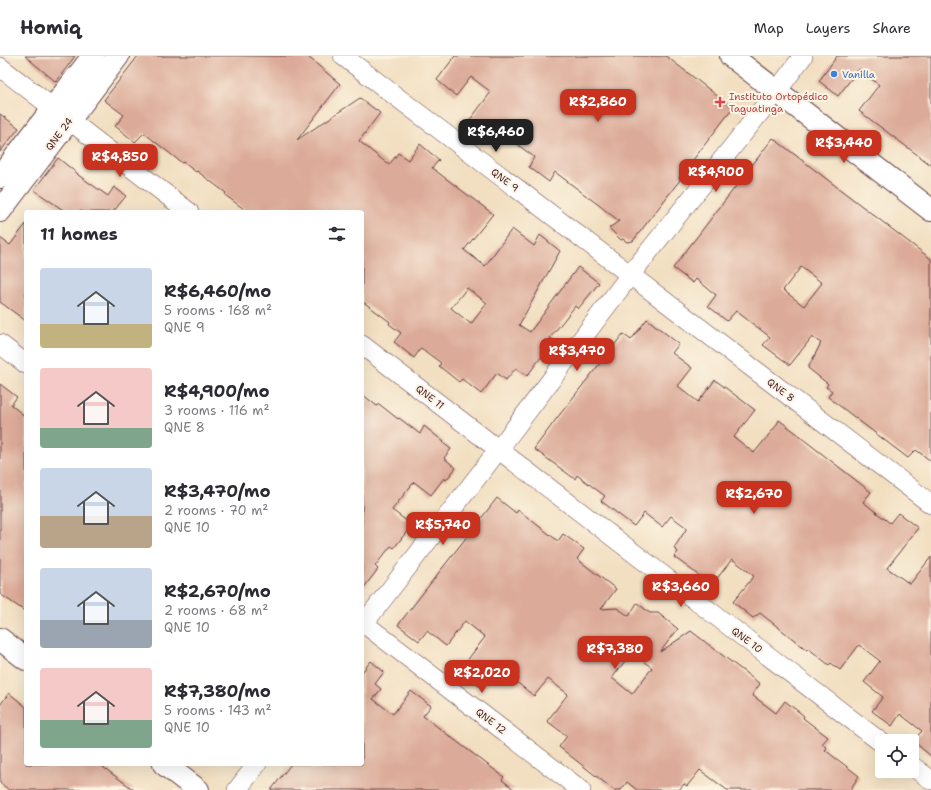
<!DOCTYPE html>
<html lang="en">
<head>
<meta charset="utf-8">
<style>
	body { margin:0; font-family:"Shantell Sans",sans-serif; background:#f7f7f7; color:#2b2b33; height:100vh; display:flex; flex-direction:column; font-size:15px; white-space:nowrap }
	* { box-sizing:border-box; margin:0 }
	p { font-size:13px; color:#7c7c81 }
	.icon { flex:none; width:22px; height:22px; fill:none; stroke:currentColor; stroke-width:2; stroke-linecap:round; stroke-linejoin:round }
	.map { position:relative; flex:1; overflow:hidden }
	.sheet { position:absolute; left:24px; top:154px; width:340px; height:556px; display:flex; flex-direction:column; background:#fff; border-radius:4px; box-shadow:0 4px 16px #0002 }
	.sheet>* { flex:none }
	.controls { position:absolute; left:875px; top:678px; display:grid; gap:8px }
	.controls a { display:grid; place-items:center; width:44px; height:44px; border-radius:4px; background:#fff; box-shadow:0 4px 16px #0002; font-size:20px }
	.price { position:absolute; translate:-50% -34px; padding:0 9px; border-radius:8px; background:#c8321e; color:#fff; font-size:13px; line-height:26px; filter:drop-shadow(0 1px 2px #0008) }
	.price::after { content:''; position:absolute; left:50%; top:24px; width:12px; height:9px; margin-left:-6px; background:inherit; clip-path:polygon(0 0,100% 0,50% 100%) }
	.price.active { background:#222; color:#fff }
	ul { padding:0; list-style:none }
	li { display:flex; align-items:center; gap:12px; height:100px; padding:0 16px }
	li span { display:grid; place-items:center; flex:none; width:112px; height:80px; border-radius:4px; color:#555 }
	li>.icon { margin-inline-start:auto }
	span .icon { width:48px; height:48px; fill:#fffc; stroke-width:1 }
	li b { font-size:17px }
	h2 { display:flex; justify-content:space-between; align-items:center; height:48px; padding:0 16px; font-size:17px }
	header { display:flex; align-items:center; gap:24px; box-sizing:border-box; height:56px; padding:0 20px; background:#fff; border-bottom:1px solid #e1e1e2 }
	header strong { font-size:19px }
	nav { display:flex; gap:22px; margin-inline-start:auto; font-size:14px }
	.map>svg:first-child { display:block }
</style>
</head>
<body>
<header>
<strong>Homiq</strong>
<nav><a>Map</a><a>Layers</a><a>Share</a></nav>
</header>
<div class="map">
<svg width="931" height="734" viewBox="0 0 931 734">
	<rect width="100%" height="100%" fill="#fcf5e5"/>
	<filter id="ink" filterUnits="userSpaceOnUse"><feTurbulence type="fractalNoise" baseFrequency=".025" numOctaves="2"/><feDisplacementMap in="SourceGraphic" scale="8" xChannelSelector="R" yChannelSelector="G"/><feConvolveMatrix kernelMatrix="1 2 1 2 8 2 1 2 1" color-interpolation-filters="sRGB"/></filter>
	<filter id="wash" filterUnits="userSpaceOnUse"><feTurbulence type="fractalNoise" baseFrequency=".012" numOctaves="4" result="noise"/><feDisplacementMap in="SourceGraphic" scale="16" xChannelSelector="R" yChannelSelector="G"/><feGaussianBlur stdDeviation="0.9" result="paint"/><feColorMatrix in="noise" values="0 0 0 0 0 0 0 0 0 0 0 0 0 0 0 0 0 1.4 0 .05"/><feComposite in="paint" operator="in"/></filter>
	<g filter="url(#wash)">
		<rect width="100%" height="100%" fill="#f2dfc1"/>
		<g id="blocks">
			<g fill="#dcaa98" fill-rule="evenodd">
				<path d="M25,0H75L56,26Z"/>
				<path d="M138,0H307L340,28L297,84L360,42L380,57L359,85L389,109L398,97L408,104L420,88L439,104L432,112L493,158L464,194L485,210L512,173L534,190L540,179L560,195L519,269L530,276L578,211L599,227L578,253L575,250L550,282L554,284L527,320L516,312L506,324L497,317L481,338L462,323L459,326L439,310L441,307L421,292L414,302L394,286L401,277L389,268L390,266L362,245V156H248L225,139L226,137L197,115L196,116L183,106L182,107L144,77L135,86L115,70L124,59L104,44ZM467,232L487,247L471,268L451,252Z"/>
				<path d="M455,0H666L733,52L679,122L680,124L633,185L627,186L623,183L621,184L609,172L619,165L596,147L555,116L549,126L529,111L534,101L505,79L499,87L469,65L491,36L471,21L456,40L437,24Z"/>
				<path d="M837,0H931V109L859,55L879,29L859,13L838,40L819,25Z"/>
				<path d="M0,58L19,72L0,96Z"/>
				<path d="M773,82L931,203V405L916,394L908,402L828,341L832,335L826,331L828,328L808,312L821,287L812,281L790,309L763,289L770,281L736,255L727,265L708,250L716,239L696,223L693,227L673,212ZM801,211L822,227L804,250L783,234Z"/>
				<path d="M58,102L78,118V119L108,140L114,131L126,140L113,156H83L80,154L79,156H66L34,134Z"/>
				<path d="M26,168V265L0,246V182L10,189Z"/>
				<path d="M647,263L679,288L672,297L692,312L678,330L698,346L715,324L755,354L734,381L754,397L776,370L779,364L799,379V380L871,436L863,446L890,467L898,457L918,472L887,512L910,528L931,501V700L913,685L922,675L900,658L892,670L872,655L883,641L864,626L880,605L859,589L840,614L831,607L829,609L808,592L807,594L760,557L753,562L733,546L754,520L744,512L732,503L712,529L674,501L678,496L674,492L687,472L671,460L662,471L644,457L634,470L601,445L605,440L577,419L575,423L534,393L557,362L623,278L631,284Z"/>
				<path d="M0,328L17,341L11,349L26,361V556L0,538Z"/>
				<path d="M362,338L377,350L379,348L398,363L399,362L420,378L424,370L444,386L443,387L451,393L444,402L456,412L446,424L444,422L431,439L414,426L392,454L412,469L394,492L391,490L375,510L378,513L362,534Z"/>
				<path d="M497,442L516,457L518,454L558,485L563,478L584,493L577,503L616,533L601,553L617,552L629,560L637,547L650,557H658L678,573L660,596L691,575L760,628L752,639L776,657L785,645L804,660L803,662L828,681L822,688L827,692L825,694L859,720L850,734H727L700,714L687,730L684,728L679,734H637L627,726L621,734H614L559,691L567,680L547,665L568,638L548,623L534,640L495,609L479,630L459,615L485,581L465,565L446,590L427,575L419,585L398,569ZM632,596L652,612L632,638L612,622Z"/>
				<path d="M371,605L384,616L375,628L381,633L373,643L393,658L411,635L431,650L423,660L504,721L502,724L515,734H271L291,708H362V616Z"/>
				<path d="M9,637L26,651V708H99L134,734H9L0,727V649Z"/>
			</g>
		</g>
	</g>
	<g filter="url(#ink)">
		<use href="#blocks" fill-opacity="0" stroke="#633c42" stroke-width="1"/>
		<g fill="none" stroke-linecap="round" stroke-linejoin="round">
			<g stroke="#633c42" stroke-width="20">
				<g id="street">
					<path d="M343,0L931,448"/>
					<path d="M0,11L53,52"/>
					<path d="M69,64L189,156"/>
					<path d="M0,288L26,308"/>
					<path d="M362,289L882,687"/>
					<path d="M362,566L581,734"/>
					<path d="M362,570L499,393L630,219L777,35L803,0"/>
					<path d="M912,710L931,724"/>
					<path d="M237,734L257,708"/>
				</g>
			</g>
			<g stroke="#633c42" stroke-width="24">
				<g id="secondary">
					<path d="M731,0L931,154"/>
					<path d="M0,121L93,0"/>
					<path d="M0,155L118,0"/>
					<path d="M0,583L26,603"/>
					<path d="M164,708L198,734"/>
				</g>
			</g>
			<use href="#street" stroke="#fff" stroke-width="19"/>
			<use href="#secondary" stroke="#fff" stroke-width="22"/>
		</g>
	</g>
	<circle fill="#3f7fe0" stroke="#fcf5e5" stroke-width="1.5" cx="834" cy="18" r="4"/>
	<path fill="#e0444e" stroke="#fcf5e5" stroke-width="1.5" d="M718 40h4v4h4v4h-4v4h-4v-4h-4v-4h4z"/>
	<g text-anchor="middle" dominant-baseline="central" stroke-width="4" stroke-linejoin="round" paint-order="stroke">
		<g font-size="10" fill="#366cbe" stroke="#fcf5e5" text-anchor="start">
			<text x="842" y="18">Vanilla</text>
		</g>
		<g font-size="10" fill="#be3a42" stroke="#fcf5e5" text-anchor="start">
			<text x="729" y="40">Instituto Ortopédico<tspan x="729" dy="12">Taguatinga</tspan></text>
		</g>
		<g font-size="10" fill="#4a1f2b" stroke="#fcf5e5">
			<text transform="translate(59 78) rotate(-53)">QNE 24</text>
			<text transform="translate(505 124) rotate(37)">QNE 9</text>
			<text transform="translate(781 334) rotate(37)">QNE 8</text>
			<text transform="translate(430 341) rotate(37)">QNE 11</text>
			<text transform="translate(747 584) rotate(37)">QNE 10</text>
			<text transform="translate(491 665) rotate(37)">QNE 12</text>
		</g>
	</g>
</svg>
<div class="controls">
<a><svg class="icon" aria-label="locate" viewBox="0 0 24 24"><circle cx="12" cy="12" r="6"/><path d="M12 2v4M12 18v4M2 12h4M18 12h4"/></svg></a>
</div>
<b class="price" style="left:598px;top:67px">R$2,860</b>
<b class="price active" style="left:496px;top:97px">R$6,460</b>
<b class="price" style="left:844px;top:108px">R$3,440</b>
<b class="price" style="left:120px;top:122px">R$4,850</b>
<b class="price" style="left:716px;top:137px">R$4,900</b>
<b class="price" style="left:577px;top:316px">R$3,470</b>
<b class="price" style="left:754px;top:459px">R$2,670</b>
<b class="price" style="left:443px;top:490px">R$5,740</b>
<b class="price" style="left:681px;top:552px">R$3,660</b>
<b class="price" style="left:615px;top:614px">R$7,380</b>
<b class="price" style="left:482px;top:638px">R$2,020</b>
<section class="sheet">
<h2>11 homes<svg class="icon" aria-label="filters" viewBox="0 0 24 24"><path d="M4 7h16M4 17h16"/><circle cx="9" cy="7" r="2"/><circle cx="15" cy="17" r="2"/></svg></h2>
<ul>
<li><span style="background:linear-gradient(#c9d6e8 70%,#c2b280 0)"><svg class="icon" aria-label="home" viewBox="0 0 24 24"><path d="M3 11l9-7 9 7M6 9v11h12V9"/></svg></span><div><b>R$6,460/mo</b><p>5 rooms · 168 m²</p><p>QNE 9</p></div></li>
<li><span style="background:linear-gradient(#f6c9c9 75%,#7fa58c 0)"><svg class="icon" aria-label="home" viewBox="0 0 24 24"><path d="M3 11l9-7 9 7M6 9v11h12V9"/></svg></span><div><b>R$4,900/mo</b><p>3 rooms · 116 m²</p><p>QNE 8</p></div></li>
<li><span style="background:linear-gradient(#c9d6e8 60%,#b9a48a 0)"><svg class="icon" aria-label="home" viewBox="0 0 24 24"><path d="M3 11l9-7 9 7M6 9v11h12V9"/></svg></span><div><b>R$3,470/mo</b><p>2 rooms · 70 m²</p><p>QNE 10</p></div></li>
<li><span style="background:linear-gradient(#c9d6e8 65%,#9aa5b1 0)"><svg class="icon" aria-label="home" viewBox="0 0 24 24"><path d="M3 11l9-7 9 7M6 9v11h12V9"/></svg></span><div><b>R$2,670/mo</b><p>2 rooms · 68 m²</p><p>QNE 10</p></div></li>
<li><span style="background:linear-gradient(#f6c9c9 65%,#7fa58c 0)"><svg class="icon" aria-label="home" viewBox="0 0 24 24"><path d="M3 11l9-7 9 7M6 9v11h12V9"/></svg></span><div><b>R$7,380/mo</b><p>5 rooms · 143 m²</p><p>QNE 10</p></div></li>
</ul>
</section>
</div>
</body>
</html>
